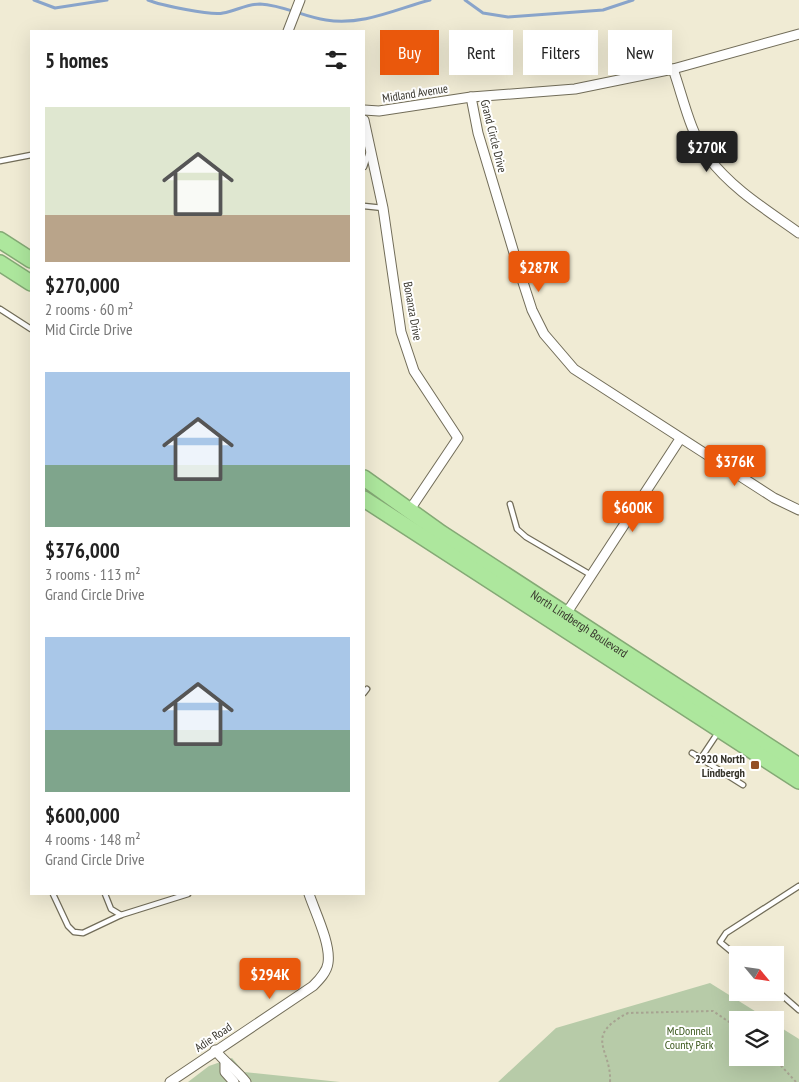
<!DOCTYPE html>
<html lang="en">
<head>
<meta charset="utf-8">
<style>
	body { margin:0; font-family:"PT Sans Narrow",sans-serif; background:#f6f6f6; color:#222; height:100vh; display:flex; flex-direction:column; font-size:19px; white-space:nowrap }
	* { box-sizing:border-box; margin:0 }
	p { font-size:16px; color:#767676 }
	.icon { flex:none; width:28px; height:28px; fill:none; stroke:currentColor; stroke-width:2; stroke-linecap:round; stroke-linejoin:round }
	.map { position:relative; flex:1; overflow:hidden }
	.side { position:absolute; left:30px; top:30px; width:335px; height:865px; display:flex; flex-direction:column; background:#fff; border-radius:0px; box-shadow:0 5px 20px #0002 }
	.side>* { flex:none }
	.guide { position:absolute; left:380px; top:30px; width:344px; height:45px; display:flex; gap:10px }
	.needle { width:32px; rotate:119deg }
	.fabs { position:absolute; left:729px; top:946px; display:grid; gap:10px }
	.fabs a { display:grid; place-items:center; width:55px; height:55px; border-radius:0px; background:#fff; box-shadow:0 5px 20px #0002; font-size:25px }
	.price { position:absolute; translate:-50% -42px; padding:0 11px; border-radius:5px; background:#ea580c; color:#fff; font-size:16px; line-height:32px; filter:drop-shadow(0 1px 2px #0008) }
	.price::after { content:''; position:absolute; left:50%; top:30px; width:15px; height:11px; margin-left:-8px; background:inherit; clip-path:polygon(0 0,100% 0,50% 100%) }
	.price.current { background:#222; color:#fff }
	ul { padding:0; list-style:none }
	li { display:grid; align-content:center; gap:10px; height:265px; padding:0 15px }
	li span { display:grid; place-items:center; height:155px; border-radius:0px; color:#555 }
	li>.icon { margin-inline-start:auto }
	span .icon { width:90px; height:90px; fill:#fffc; stroke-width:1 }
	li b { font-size:21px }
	h2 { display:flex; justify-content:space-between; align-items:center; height:60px; padding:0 15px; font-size:21px }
	.chip { padding:0 18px; border-radius:0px; background:#fff; box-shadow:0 5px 20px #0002; font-size:18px; line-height:45px }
	.chip.current { background:#ea580c; color:#fff }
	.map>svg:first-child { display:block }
</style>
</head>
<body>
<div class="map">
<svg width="799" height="1082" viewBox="0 0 799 1082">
	<rect width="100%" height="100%" fill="#f0ebd4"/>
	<g fill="#b7cba8">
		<path d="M710,983L769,1020H738V1058H775V1024L799,1039V1082H498L556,1028Z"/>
		<path d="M232,1058L244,1072L340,1082H188L209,1066Z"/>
	</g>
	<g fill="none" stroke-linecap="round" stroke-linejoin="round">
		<g stroke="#89a4ca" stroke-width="3">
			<path d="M34,0L55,8L107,0"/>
			<path d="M148,0C160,5 212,16 223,13C236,11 246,4 260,4C283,5 304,17 326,20C363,26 396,9 430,0"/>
			<path d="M465,0L483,13L508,17L603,10L633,0"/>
		</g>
		<g stroke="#726d59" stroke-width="7">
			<g id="lane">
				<path d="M0,161L31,155"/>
				<path d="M364,167L369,152"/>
				<path d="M364,206L383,208"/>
				<path d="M0,309L31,329"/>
				<path d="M510,504L517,529L526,537L591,575"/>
				<path d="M364,693L367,689"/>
				<path d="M692,753L743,785"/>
				<path d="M701,758L719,731"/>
				<path d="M53,894L68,926L74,932L83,933L121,915L188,894"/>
				<path d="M105,894L111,909L121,915"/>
				<path d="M738,957L720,942L726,933L799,886"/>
				<path d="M775,989L799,1010"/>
			</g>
		</g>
		<g stroke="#726d59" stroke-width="11">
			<g id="street">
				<path d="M288,31L300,0"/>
				<path d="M673,69C683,97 690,133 708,157C732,189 767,210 799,233"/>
				<path d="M471,97L478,133L520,273L532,310L544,334L574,369L774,498L799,510"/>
				<path d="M364,110L379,111L471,97L575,89L673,69L799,34"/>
				<path d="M364,120L383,208L401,332L414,371L458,438L409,511"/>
				<path d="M566,614L680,439"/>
				<path d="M215,1050C225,1063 236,1069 246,1082"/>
				<path d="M225,1063V1072L234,1082"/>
				<path d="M170,1082L313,986C319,980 327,972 328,963C331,944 315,912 309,894"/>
			</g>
		</g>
		<g stroke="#84a975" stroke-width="18">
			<g id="highway">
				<path d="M0,240L31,260"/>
				<path d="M0,263L31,283"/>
				<path id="s1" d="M364,478L441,533L799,766"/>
				<path d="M364,499L799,781"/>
			</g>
		</g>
		<g stroke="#a7a391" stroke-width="2" stroke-dasharray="2.5 2.5" stroke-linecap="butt">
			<path d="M774,1058L796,1082"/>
			<path d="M610,1082C612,1049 582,1037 628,1013L713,1011L738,1028"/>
		</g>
		<use href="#lane" stroke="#fff" stroke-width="4.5"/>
		<use href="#street" stroke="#fff" stroke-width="9"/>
		<use href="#highway" stroke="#ade79d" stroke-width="15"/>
	</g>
	<rect fill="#944f26" stroke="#fff" stroke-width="2" x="750" y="760" width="10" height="10" rx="2.5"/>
	<g text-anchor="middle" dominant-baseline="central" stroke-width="4" stroke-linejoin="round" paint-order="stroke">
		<g font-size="12" fill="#37352c" stroke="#fff">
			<text transform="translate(415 93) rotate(-9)">Midland Avenue</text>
			<text transform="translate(494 136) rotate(76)">Grand Circle Drive</text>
			<text transform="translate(413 311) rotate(80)">Bonanza Drive</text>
			<text stroke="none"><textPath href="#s1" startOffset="260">North Lindbergh Boulevard</textPath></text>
			<text transform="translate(213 1037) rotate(-34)">Adie Road</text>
		</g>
		<g font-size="12" font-weight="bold" fill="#37352c" stroke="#fff" text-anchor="end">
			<text x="745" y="758">2920 North<tspan x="745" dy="14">Lindbergh</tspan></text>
		</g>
		<g font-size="12" fill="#3a571b" stroke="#fff">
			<text x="689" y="1030">McDonnell<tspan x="689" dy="14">County Park</tspan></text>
		</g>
	</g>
</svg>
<div class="fabs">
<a><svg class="needle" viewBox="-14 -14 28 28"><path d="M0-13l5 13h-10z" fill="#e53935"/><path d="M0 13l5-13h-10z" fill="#767676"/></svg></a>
<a><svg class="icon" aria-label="layers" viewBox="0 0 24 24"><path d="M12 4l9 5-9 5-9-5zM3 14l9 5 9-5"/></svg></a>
</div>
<b class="price current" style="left:707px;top:173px">$270K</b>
<b class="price" style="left:539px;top:293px">$287K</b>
<b class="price" style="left:735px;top:487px">$376K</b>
<b class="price" style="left:633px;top:533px">$600K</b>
<b class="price" style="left:270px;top:1000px">$294K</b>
<div class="guide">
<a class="chip current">Buy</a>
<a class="chip">Rent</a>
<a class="chip">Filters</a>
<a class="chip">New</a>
</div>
<section class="side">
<h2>5 homes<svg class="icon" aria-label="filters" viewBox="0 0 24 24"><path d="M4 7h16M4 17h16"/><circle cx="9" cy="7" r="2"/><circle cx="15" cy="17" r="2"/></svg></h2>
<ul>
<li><span style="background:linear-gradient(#dfe7d0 70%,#b9a48a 0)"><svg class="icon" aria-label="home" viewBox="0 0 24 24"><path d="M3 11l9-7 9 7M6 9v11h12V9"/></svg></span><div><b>$270,000</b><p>2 rooms · 60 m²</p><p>Mid Circle Drive</p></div></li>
<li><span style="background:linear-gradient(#a9c7e8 60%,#7fa58c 0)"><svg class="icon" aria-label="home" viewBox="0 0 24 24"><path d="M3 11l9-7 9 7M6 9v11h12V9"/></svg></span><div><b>$376,000</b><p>3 rooms · 113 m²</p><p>Grand Circle Drive</p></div></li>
<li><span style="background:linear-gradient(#a9c7e8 60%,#7fa58c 0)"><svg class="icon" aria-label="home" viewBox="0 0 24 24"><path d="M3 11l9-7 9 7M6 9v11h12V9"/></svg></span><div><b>$600,000</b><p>4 rooms · 148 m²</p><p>Grand Circle Drive</p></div></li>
</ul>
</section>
</div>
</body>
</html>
